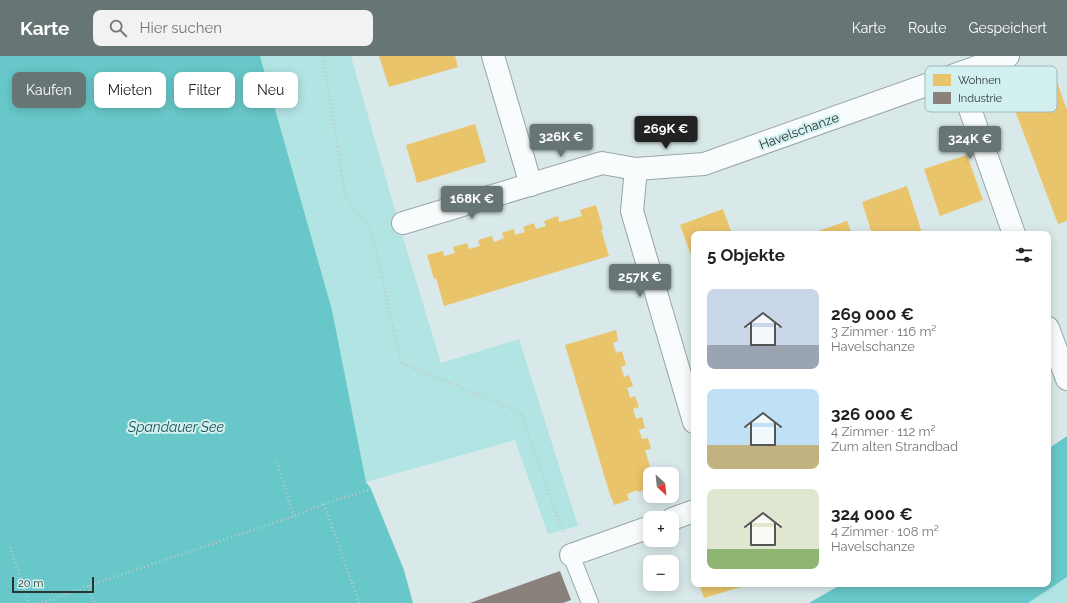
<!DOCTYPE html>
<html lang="de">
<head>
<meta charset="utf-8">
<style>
	body { margin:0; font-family:Raleway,sans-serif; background:#f2f2f2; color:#222; height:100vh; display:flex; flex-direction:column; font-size:15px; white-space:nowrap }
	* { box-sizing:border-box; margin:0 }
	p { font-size:13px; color:#767676 }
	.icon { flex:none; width:22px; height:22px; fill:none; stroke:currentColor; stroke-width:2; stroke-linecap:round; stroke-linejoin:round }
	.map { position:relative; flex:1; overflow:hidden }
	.sheet { position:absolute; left:691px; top:175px; width:360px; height:356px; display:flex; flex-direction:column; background:#fff; border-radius:8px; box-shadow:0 2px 10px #0003 }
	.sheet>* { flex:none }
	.hud { position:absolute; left:12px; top:16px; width:380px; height:36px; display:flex; gap:8px }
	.needle { width:26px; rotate:153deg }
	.buttons { position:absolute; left:643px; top:411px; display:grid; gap:8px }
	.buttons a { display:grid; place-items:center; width:36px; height:36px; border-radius:8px; background:#fff; box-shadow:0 2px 10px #0003; font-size:20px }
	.scale { position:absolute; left:12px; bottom:10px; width:82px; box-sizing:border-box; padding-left:4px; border:2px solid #2a3636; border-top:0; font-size:11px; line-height:14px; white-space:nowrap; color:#2a3636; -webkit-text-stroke:3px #d2f0ef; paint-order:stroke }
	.price { position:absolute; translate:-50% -34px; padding:0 9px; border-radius:4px; background:#677575; color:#fff; font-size:13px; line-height:26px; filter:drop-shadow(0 1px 2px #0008) }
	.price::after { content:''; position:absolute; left:50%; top:24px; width:12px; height:9px; margin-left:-6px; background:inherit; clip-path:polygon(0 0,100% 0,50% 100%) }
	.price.selected { background:#222; color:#fff }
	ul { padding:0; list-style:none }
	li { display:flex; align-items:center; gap:12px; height:100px; padding:0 16px }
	li span { display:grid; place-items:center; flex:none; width:112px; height:80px; border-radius:8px; color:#555 }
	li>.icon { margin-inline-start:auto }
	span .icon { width:48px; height:48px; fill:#fffc; stroke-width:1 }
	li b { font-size:17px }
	h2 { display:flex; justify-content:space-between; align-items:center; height:48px; padding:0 16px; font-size:17px }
	.chip { padding:0 14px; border-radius:8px; background:#fff; box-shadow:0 2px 10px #0003; font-size:14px; line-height:36px }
	.chip.selected { background:#677575; color:#fff }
	header { display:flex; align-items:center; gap:24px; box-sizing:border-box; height:56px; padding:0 20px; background:#677575; color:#fff }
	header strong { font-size:19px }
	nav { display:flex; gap:22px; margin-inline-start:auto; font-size:14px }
	.search { width:280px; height:36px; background:#f2f2f2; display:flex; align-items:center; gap:10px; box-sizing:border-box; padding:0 14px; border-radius:8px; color:#767676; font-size:15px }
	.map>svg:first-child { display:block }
</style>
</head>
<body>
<header>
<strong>Karte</strong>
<div class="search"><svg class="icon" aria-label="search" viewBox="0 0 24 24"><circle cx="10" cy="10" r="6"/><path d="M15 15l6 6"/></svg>Hier suchen</div>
<nav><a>Karte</a><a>Route</a><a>Gespeichert</a></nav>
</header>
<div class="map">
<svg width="1067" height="547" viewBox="0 0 1067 547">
	<rect width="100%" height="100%" fill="#d9e9e9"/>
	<g fill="#b2e4e4">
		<path d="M260,0H351L401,175L441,307L519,283L578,470L548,478L515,384L366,426L332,254Z"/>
		<path d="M1067,521V547H1028Z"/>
	</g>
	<g fill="#68c8c9">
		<path d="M0,0H260L332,254L366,426L371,433L404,514L413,547H0Z"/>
		<path d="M1067,380V521L1028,547H809L842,528H1048V393Z"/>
	</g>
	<g fill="#e9c46a">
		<path d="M379,0H455L458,11L389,31Z"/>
		<path d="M1056,23L1067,54V165L1058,168L1010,41Z"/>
		<path d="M475,68L486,106L417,127L406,89Z"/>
		<path d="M967,99L983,144L940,160L924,113Z"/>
		<path d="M907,130L922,177L872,178L862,146Z"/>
		<path d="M596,149L603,173H601L609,200L444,250L436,222L434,223L427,199L443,195L444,200L455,197L453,191L467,187L469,193L480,190L478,184L492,180L494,186L504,182L502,177L514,173L515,179L525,176L523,171L534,167L536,173L546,170L544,165L558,160L559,166L582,160L580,154Z"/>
		<path d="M723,153L732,178H694V207L680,169Z"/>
		<path d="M847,165L852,178H810Z"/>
		<path d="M616,274L618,285L613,287L616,297L622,295L626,309L621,311L624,321L629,319L633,330L627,332L630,342L635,340L639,351L633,353L636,363L642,361L645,372L639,374L642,383L648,382L651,393L645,394L648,404L651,415L657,413L658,418H650V433L638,436V434L627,438L629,444L614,449L612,442H611L565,289Z"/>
		<path d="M699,528H744V530L704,542Z"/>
	</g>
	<path fill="#8a817c" d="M560,515L571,544L563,547H470Z"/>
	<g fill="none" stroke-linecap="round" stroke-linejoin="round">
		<g stroke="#9aa6a6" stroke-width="18">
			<path id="service" d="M571,499L590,547"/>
		</g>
		<g stroke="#9aa6a6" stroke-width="24">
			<g id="minor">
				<path d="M493,0L531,129"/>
				<path d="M958,19L1014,178"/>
				<path d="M636,113L632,155L694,366"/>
				<path d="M403,167L602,107L636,113L704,108L1008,0"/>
				<path d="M1048,272L1067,323"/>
				<path d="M672,463L694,455"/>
				<path d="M571,499L650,471"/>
			</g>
		</g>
		<g stroke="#c2c7c7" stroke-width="2.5" stroke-dasharray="1 3" stroke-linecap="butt">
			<path d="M323,0L345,140L372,176L401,307L520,356L563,476"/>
			<path d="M277,406L294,460"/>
			<path d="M324,448L359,547"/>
			<path d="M10,491L29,547"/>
			<path d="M88,530L94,547"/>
			<path d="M42,547L88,530L294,460L324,448L371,433"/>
		</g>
		<use href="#service" stroke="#f9fcfc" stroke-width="16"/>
		<use href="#minor" stroke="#f9fcfc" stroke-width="22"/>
	</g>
	<g text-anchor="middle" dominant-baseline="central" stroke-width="4" stroke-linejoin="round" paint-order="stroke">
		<g font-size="13" fill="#2a3636" stroke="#d2f0ef">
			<text transform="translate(799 75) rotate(-20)">Havelschanze</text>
		</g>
		<g font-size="14" font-style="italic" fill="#1e5353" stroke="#d2f0ef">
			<text x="176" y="371">Spandauer See</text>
		</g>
	</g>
	<rect x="925" y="10" width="132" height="46" rx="6" fill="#d2f0ef" stroke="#a0b8b8" stroke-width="1"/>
	<rect x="933" y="18" width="18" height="12" fill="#e9c46a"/>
	<rect x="933" y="36" width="18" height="12" fill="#8a817c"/>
	<g font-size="11" fill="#2a3636">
		<text x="958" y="28">Wohnen</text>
		<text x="958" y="46">Industrie</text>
	</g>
</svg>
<div class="buttons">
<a><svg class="needle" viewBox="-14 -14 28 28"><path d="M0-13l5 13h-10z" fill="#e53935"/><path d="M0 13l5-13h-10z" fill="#767676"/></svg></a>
<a>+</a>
<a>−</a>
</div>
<div class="scale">20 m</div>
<b class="price selected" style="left:666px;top:94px">269K €</b>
<b class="price" style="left:561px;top:102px">326K €</b>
<b class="price" style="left:970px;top:104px">324K €</b>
<b class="price" style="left:472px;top:164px">168K €</b>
<b class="price" style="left:640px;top:242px">257K €</b>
<div class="hud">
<a class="chip selected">Kaufen</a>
<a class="chip">Mieten</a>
<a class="chip">Filter</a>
<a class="chip">Neu</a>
</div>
<section class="sheet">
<h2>5 Objekte<svg class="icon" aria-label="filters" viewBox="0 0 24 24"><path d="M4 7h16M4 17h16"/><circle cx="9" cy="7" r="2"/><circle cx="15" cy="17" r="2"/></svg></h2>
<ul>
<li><span style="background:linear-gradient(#c9d6e8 70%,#9aa5b1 0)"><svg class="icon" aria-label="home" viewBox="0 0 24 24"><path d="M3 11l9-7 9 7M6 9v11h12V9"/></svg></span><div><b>269 000 €</b><p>3 Zimmer · 116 m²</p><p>Havelschanze</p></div></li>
<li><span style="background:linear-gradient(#bfe0f5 70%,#c2b280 0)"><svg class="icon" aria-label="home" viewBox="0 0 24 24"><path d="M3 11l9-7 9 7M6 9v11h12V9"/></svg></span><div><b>326 000 €</b><p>4 Zimmer · 112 m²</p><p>Zum alten Strandbad</p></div></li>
<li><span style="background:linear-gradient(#dfe7d0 75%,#8fb573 0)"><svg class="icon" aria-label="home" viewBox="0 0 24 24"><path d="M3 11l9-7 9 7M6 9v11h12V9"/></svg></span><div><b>324 000 €</b><p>4 Zimmer · 108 m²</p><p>Havelschanze</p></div></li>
</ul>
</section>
</div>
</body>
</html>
